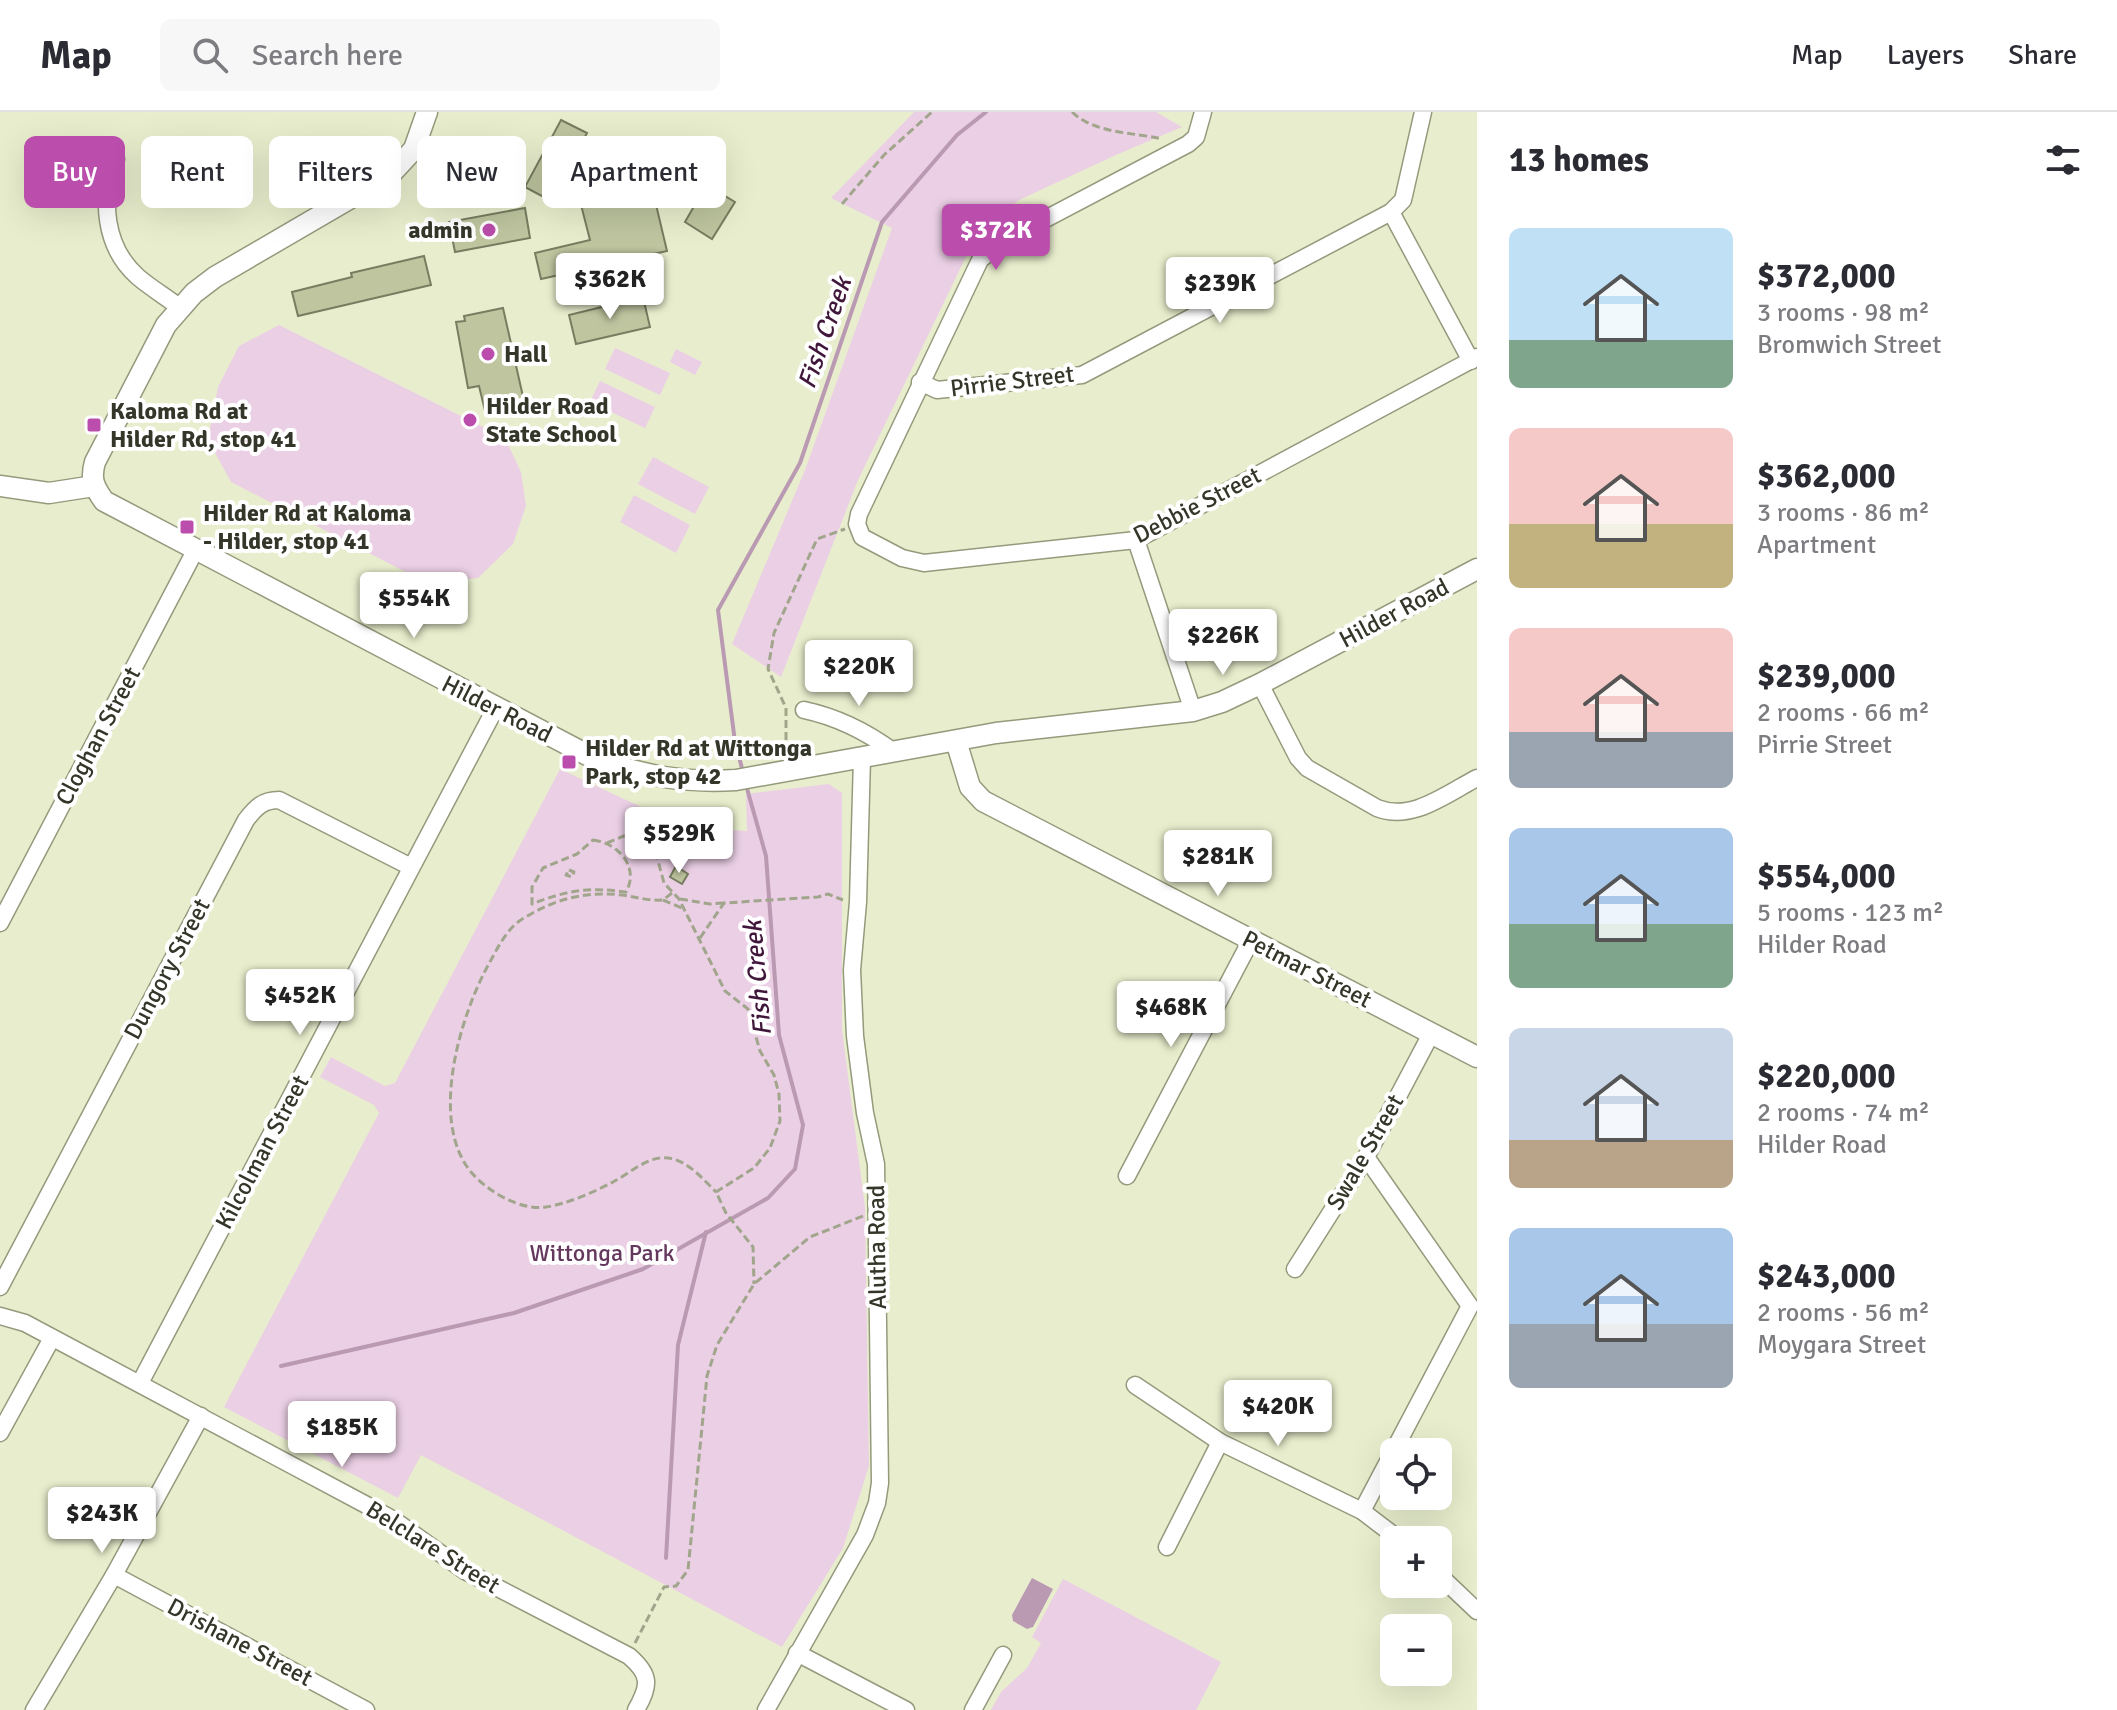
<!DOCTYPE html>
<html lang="en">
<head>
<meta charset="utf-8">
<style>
	body { margin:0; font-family:Signika,sans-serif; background:#f7f7f7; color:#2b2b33; height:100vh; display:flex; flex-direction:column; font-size:30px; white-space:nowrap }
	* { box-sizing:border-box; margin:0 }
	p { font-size:26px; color:#7c7c81 }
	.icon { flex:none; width:44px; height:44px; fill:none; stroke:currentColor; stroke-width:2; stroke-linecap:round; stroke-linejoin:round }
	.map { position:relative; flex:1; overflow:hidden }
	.details { display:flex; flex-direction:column; background:#fff; width:640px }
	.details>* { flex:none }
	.hud { position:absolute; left:24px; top:24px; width:760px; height:72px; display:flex; gap:16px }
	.fabs { position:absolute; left:1380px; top:1326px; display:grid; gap:16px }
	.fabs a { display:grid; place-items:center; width:72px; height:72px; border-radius:12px; background:#fff; box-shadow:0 8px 32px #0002; font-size:40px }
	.price { position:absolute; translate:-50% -68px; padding:0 18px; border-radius:8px; background:#fff; color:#222; font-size:26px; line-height:52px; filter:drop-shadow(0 2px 4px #0008) }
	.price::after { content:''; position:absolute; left:50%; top:48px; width:24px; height:18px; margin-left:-12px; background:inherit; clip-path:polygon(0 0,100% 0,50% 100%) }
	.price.selected { background:#bb4dac; color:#fff }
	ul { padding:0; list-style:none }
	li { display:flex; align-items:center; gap:24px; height:200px; padding:0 32px }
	li span { display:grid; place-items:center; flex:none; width:224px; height:160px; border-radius:12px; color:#555 }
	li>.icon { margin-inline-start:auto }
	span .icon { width:96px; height:96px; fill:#fffc; stroke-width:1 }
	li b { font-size:34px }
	h2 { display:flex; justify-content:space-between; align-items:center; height:96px; padding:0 32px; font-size:34px }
	.tag { padding:0 28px; border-radius:12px; background:#fff; box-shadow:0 8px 32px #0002; font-size:28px; line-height:72px }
	.tag.selected { background:#bb4dac; color:#fff }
	header { display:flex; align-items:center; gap:48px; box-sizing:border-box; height:112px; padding:0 40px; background:#fff; border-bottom:2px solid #e1e1e2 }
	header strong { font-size:38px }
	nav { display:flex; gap:44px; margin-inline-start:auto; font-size:28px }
	.search { width:560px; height:72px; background:#f7f7f7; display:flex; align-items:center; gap:20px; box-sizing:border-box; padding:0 28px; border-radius:12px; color:#7c7c81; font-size:30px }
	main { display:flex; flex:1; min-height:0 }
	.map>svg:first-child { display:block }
</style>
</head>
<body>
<header>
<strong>Map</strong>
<div class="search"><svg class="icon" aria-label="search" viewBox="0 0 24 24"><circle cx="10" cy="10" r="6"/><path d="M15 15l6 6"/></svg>Search here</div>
<nav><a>Map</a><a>Layers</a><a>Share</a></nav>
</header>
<main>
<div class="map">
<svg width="1477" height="1598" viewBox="0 0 1477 1598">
	<rect width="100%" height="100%" fill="#e8eecd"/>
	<g fill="#ebcfe5">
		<path d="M914,0H1156L1182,15L1116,43L1019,88L977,122L858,368L781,565L732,532L805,358L892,116L831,86Z"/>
		<path d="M279,213L505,326L521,360L526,394L513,432L478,466L427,471L231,370L208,328L218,275L239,234Z"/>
		<path d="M615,236L670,261L660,283L605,257Z"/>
		<path d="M676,237L702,250L695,263L670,250Z"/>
		<path d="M600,269L655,295L645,316L590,290Z"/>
		<path d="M653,345L709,375L695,402L638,372Z"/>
		<path d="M634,383L690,413L676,441L620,410Z"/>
		<path d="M560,657L656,702L677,709L702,716L747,719L746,682L829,672L842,681V918L865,1095L869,1354L843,1436L782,1535L421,1343L398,1386L224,1295L379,1001L374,993L320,965L331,945L385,974L395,971Z"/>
		<path d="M1063,1467L1221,1550L1196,1598H991L1001,1580L1027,1556L1041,1531L1032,1525Z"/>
	</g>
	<path fill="#ba99b3" d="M1032,1466L1053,1477L1033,1515L1027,1517L1013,1509L1012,1503Z"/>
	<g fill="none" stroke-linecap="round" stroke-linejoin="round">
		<g stroke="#ba99b3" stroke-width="4">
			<path d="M743,660L735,630L718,498L800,351L882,110L957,23L986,0"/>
			<path d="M281,1254L514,1201L643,1157L768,1086L795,1057L803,1013L779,923L766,744L746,673"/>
			<path d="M666,1446L678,1233L706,1120"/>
		</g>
	</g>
	<g fill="#bec59f" stroke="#777d60" stroke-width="2">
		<path d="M561,8L587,21L551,89L525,75Z"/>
		<path d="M686,35L718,51L707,73L735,90L712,127L685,110L700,84L668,67Z"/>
		<path d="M649,63L667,139L541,167L535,141L590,128L578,81Z"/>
		<path d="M525,96L530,126L455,140L449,110Z"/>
		<path d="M424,144L431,173L298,204L292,180L352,165L351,161Z"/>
		<path d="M643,185L650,215L576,232L569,203Z"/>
		<path d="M503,196L524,289L485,299L479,274L468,276L456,210L465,209L464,204Z"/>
		<path d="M676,754L688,762L682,772L670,765Z"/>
	</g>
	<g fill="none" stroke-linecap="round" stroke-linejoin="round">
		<g stroke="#949a7c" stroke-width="19">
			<g id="minor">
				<path d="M1203,0L1196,25L1188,32L1000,131L980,148L859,402L857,412L862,425L902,446L924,451L1136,428L1477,245"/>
				<path d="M116,47C100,86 104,135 138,165C151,176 166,185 179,195"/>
				<path d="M1391,100L1471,249"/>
				<path d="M920,270L937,278L1082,263L1391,100L1403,88L1423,0"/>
				<path d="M1136,428L1193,599"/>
				<path d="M1260,572L1298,646L1307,656L1377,696C1412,710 1446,682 1477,666"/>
				<path d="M804,598C837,605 867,620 894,640"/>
				<path d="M0,811L196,437"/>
				<path d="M1127,1064L1251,828"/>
				<path d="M1295,1157L1366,1045L1431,922"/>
				<path d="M0,1175L246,708C256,695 263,688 279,688L411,755"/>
				<path d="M0,1204L25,1211L372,1396L394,1408L465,1459L629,1544C651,1563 650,1573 636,1598"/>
				<path d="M140,1271L495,597"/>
				<path d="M1135,1273L1220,1330L1362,1399L1400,1428"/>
				<path d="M0,1321L52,1226"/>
				<path d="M1362,1399L1470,1194L1366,1045"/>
				<path d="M1167,1435L1220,1330"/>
				<path d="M1438,1462L1477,1499"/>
				<path d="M114,1463L366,1598"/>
				<path d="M797,1541L906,1598"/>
				<path d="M34,1598L114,1463L201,1304"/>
				<path d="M766,1598L865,1423L877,1391L880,1371L876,1052L865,1001L855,924L852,858L858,790L862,646"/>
				<path d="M973,1598L1003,1543"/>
			</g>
		</g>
		<g stroke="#949a7c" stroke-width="23">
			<g id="tertiary">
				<path d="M427,0L414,37L390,63L215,165L194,181L166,213L95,350C90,367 94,375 104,389L595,647C645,664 683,671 736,668L996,621L1193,599L1222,590L1260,572L1477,457"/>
				<path d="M0,374L49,381L94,374"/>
				<path d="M956,629L970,675L983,689L1477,945"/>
			</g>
		</g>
		<g stroke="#a0a58c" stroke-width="3" stroke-dasharray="8 4" stroke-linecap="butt">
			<path d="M1072,0C1095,22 1133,20 1162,27"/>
			<path d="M842,92L884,43L932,0"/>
			<path d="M786,640V596L768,557L774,521L817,427L845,417"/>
			<path d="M646,699L668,709L653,730L664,771L679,787L725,879L748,897L760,939L774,963L779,982L780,1009L770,1036L754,1056L716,1080L726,1101L753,1135L754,1172"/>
			<path d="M593,728C618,731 640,755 626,780C588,775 568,778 532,792V775L543,756L577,742Z"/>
			<path d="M607,731L624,724L653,730"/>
			<path d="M569,758L574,760L572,765L566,763Z"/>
			<path d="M672,781L663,788C649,789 636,785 622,783C585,779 555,787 524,806C509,814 499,833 491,848C461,900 428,1008 471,1060C487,1079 520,1099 546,1095C567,1092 594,1080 613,1070C630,1061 649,1043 668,1046C687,1048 703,1067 716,1080"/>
			<path d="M680,787L710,792L724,791"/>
			<path d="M663,788L682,796"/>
			<path d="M700,826L724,791L818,785L828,782L843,788"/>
			<path d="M635,1531L664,1475L676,1474L688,1458L707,1264L717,1233L754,1172L810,1125L863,1104"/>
		</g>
		<use href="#minor" stroke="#fff" stroke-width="16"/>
		<use href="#tertiary" stroke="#fff" stroke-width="20"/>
	</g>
	<g fill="#bb4dac" stroke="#fff" stroke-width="3">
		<circle cx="489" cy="118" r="8"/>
		<circle cx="488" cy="242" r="8"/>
		<circle cx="470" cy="308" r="8"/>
		<rect x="86" y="305" width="16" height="16" rx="4"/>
		<rect x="179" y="407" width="16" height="16" rx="4"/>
		<rect x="561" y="642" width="16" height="16" rx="4"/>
	</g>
	<g text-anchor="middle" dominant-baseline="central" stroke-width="8" stroke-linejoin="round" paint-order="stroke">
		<g font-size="24" font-weight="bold" fill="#343629" stroke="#fff" text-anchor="start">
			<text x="473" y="118" text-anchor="end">admin</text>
			<text x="504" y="242">Hall</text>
			<text x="486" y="294">Hilder Road<tspan x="486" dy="28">State School</tspan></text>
			<text x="110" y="299">Kaloma Rd at<tspan x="110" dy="28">Hilder Rd, stop 41</tspan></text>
			<text x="203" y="401">Hilder Rd at Kaloma<tspan x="203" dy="28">- Hilder, stop 41</tspan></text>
			<text x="585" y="636">Hilder Rd at Wittonga<tspan x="585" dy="28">Park, stop 42</tspan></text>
		</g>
		<g font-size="24" fill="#343629" stroke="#fff">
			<text transform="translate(1012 269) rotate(-7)">Pirrie Street</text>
			<text transform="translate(1197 393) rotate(-27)">Debbie Street</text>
			<text transform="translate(1394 501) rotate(-28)">Hilder Road</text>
			<text transform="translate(497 597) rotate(27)">Hilder Road</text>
			<text transform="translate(98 624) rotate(-62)">Cloghan Street</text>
			<text transform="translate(167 857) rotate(-62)">Dungory Street</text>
			<text transform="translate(1307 857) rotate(27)">Petmar Street</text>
			<text transform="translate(262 1040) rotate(-62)">Kilcolman Street</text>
			<text transform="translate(1365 1040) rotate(-60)">Swale Street</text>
			<text transform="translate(877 1135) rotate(-91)">Alutha Road</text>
			<text transform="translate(433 1435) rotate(32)">Belclare Street</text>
			<text transform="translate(240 1530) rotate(28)">Drishane Street</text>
		</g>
		<g font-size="24" fill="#64375d" stroke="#fff">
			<text x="602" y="1141">Wittonga Park</text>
		</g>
		<g font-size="26" font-style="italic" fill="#40163a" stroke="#fff">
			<text transform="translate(825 221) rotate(-71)">Fish Creek</text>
			<text transform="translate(758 866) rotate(-95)">Fish Creek</text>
		</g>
	</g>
</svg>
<div class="fabs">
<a><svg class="icon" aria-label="locate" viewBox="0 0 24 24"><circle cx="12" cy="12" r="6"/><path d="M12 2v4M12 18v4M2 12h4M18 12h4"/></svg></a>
<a>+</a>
<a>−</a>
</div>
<b class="price selected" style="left:996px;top:160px">$372K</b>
<b class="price" style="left:610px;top:209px">$362K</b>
<b class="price" style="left:1220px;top:213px">$239K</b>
<b class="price" style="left:414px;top:528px">$554K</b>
<b class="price" style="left:1223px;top:565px">$226K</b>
<b class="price" style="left:859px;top:596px">$220K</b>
<b class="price" style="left:679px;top:763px">$529K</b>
<b class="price" style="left:1218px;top:786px">$281K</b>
<b class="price" style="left:300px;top:925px">$452K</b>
<b class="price" style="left:1171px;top:937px">$468K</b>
<b class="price" style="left:1278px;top:1336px">$420K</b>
<b class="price" style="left:342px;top:1357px">$185K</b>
<b class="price" style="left:102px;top:1443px">$243K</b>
<div class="hud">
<a class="tag selected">Buy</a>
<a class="tag">Rent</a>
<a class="tag">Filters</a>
<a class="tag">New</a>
<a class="tag">Apartment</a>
</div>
</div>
<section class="details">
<h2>13 homes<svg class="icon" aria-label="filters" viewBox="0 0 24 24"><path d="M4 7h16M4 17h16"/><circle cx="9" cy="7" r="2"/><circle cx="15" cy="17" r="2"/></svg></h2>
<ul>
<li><span style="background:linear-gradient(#bfe0f5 70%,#7fa58c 0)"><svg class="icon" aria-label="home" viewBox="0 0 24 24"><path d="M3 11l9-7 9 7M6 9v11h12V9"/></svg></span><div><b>$372,000</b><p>3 rooms · 98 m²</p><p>Bromwich Street</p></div></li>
<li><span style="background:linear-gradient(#f6c9c9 60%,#c2b280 0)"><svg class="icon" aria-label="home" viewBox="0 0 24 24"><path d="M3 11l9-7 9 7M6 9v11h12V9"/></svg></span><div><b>$362,000</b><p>3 rooms · 86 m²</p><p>Apartment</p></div></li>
<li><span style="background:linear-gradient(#f6c9c9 65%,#9aa5b1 0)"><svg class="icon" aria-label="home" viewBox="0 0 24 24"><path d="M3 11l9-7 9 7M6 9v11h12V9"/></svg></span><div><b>$239,000</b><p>2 rooms · 66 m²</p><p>Pirrie Street</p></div></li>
<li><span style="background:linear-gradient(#a9c7e8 60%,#7fa58c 0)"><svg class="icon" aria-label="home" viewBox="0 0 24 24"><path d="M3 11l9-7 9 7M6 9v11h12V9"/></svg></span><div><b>$554,000</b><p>5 rooms · 123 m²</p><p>Hilder Road</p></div></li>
<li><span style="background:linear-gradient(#c9d6e8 70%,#b9a48a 0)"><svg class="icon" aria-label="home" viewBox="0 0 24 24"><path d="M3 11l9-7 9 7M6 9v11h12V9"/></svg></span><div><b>$220,000</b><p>2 rooms · 74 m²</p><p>Hilder Road</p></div></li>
<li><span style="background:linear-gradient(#a9c7e8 60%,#9aa5b1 0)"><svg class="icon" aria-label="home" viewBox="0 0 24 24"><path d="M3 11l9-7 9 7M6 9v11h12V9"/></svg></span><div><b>$243,000</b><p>2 rooms · 56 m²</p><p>Moygara Street</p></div></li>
</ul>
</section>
</main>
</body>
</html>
